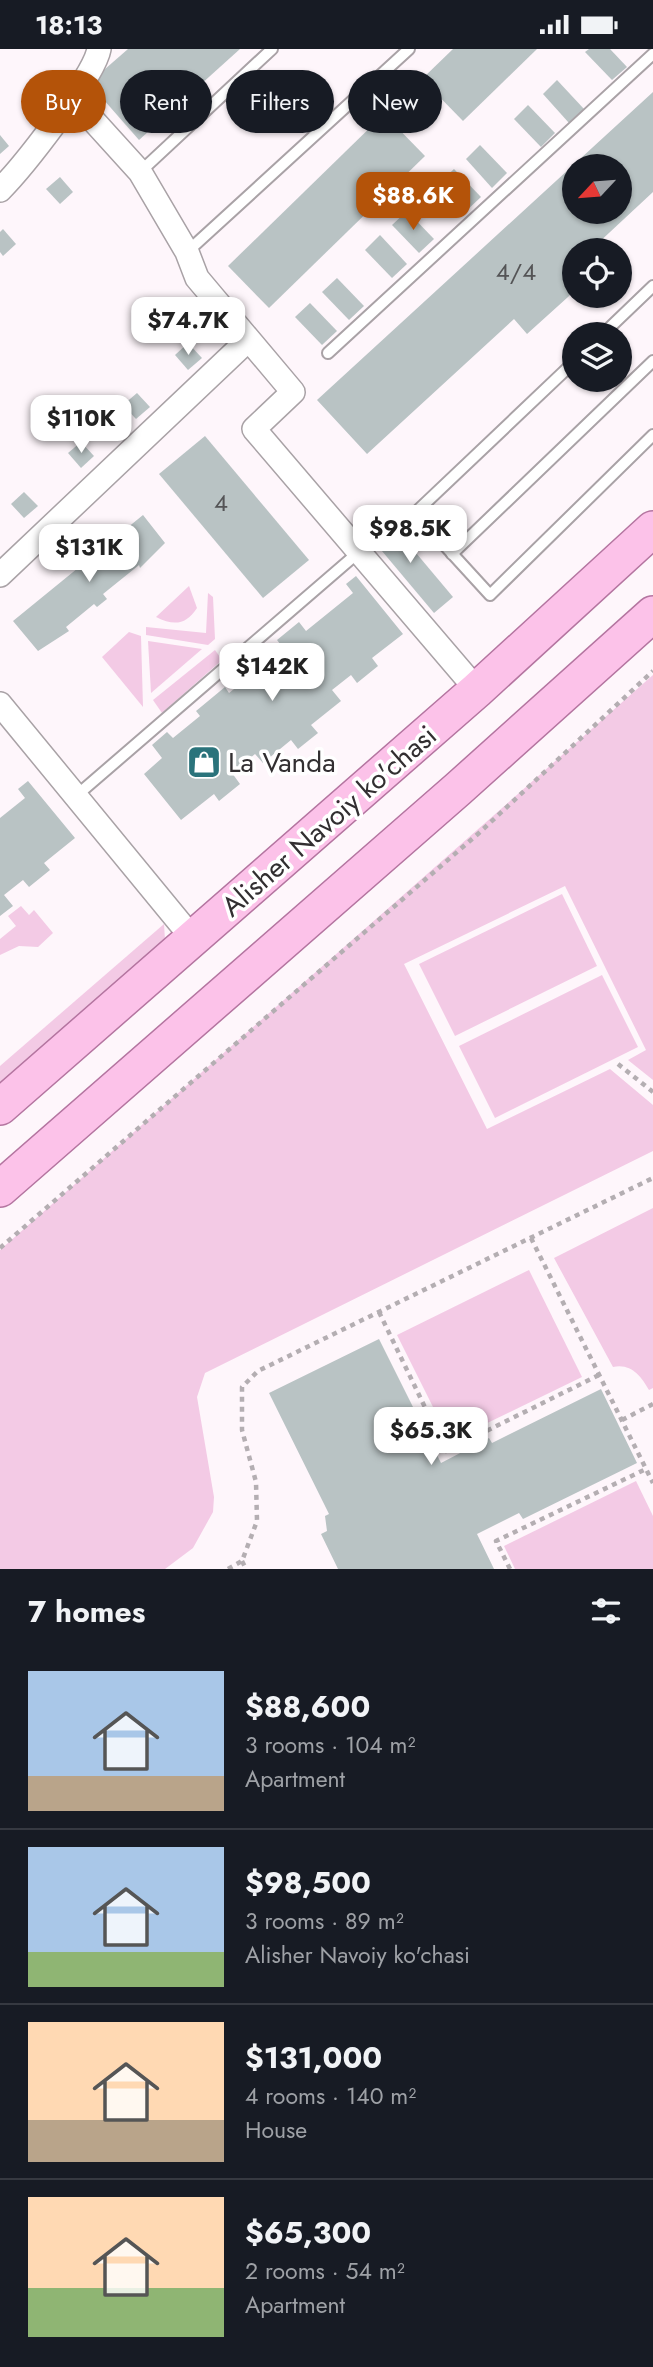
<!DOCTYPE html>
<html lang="en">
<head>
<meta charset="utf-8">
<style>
	body { margin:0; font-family:Jost,sans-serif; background:#20242c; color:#f1f3f6; height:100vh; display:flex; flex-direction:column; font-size:26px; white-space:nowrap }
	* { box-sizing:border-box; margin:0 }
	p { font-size:23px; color:#9ea1a6 }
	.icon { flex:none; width:38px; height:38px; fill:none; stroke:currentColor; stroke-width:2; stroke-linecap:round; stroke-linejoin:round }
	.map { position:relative; height:1520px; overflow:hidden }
	.details { display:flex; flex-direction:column; background:#171b24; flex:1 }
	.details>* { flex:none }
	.top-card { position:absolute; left:21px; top:21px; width:612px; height:63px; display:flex; gap:14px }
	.needle { width:46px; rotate:244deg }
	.controls { position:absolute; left:562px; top:105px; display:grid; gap:14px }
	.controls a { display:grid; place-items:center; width:70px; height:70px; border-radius:50%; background:#171b24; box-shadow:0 2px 5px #0004; font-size:35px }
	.price { position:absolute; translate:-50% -60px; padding:0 16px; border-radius:14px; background:#fff; color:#222; font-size:23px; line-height:46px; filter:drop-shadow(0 2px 4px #0008) }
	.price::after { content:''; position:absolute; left:50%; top:42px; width:21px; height:16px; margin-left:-10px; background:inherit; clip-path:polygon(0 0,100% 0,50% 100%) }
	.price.on { background:#b45309; color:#fff }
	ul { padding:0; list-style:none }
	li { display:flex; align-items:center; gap:21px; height:175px; padding:0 28px }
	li+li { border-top:2px solid #363941 }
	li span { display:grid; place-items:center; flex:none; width:196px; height:140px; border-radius:0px; color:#555 }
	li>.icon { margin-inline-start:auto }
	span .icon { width:84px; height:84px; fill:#fffc; stroke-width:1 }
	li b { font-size:30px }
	h2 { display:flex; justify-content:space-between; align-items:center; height:84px; padding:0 28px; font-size:30px }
	.pill { padding:0 24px; border-radius:32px; background:#171b24; box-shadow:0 2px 5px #0004; font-size:24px; line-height:63px }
	.pill.on { background:#b45309; color:#fff }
	.status { display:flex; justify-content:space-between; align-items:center; height:49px; padding:0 35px; background:#171b24; direction:ltr }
	.status svg { height:19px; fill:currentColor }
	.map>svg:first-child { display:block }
</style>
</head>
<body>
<div class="status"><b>18:13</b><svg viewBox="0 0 49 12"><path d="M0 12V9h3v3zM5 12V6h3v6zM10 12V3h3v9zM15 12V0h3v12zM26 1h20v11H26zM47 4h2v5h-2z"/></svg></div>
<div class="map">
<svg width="653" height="1520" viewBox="0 0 653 1520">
	<rect width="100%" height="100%" fill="#fef6fb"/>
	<g fill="#f3cae5">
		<path d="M189,537L197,559C186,576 174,577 156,568Z"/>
		<path d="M208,544L213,548L215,590L208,596L146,586V578L206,584Z"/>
		<path d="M129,583L141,587L143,658L102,608Z"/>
		<path d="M148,592L202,600L151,644Z"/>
		<path d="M215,601L222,611L162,664L153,651Z"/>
		<path d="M653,626V1031L628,1011L646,1001L565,837L404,915L487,1080L610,1020L653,1056V1102L205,1324L197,1348L214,1448L213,1463L193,1499L165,1520H0V1201Z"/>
		<path d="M562,845L597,917L455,987L419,915Z"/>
		<path d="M21,857L29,866L34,861L53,884L38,898L19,897L0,906V890L16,877L8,867Z"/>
		<path d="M164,875L165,891L0,1035V1017Z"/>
		<path d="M602,926L638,998L495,1069L459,997Z"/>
		<path d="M653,1159V1339L649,1341C641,1327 631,1314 613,1318L554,1209Z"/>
		<path d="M529,1221L582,1328L450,1392L397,1286Z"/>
		<path d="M636,1432L653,1467V1520H515L504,1497Z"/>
	</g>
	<g fill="#b9c3c4" fill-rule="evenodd">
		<path d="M128,0H240L139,91L89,34Z"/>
		<path d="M453,0H537L463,72L422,30Z"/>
		<path d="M589,0H610L627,18L612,31L585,3Z"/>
		<path d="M557,31L584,60L569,74L543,45Z"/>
		<path d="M41,38L54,53L41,65L27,51Z"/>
		<path d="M653,43V143L595,197L599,201H574V242L568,248L527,285L514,270L367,405L317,351ZM574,117H620V163H574Z"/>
		<path d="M528,56L555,84L541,98L514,70Z"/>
		<path d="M384,65L425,107L269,259L228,217Z"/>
		<path d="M0,86L9,97L0,105Z"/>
		<path d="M480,96L507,124L492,139L466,110Z"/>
		<path d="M454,120L481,148L466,162L439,134Z"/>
		<path d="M60,128L73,143L60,155L46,140Z"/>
		<path d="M407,162L434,190L419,204L392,176Z"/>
		<path d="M3,180L16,195L3,207L0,203V183Z"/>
		<path d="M380,186L407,215L392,229L365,201Z"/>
		<path d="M337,229L364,257L349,271L322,243Z"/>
		<path d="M310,254L337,282L322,296L295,268Z"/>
		<path d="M188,294L202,309L188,321L175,306Z"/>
		<path d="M137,344L150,358L136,370L123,356Z"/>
		<path d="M205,387L309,511L263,549L159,425Z"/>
		<path d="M81,393L94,407L81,419L68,404Z"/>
		<path d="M24,443L38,457L24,469L11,455Z"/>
		<path d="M143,466L165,494L140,519L139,516L103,545L107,550L97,558L94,555L66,578L69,582L38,602L13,572Z"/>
		<path d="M385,467L453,548L434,564L366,483Z"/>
		<path d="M356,527L403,585L372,609L378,617L357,634L351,626L332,641L341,652L311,676L318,684L298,700L291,691L263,714L255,705L232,724L240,735L219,752L214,745L181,771L144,725L162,709L152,696L167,683L173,689L200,667L196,662L225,638L229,644L284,600L277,591L299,573L306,582L353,544L346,535Z"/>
		<path d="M28,732L75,789L44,814L50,821L29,838L23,831L4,846L13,857L0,867V769L25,749L18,740Z"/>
		<path d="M379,1290L441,1414L489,1389L492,1394L601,1340L637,1414L523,1470L519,1464L477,1485L494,1520H338L321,1485L327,1482L325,1467L329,1465L269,1344Z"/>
	</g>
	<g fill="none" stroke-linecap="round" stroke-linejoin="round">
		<g stroke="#a9a2a6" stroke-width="14">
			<g id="service">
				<path d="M140,123L272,0"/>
				<path d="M187,203L409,0"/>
				<path d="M603,285L653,237"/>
				<path d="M328,304L653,5"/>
				<path d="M574,313L415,464L490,546L653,386"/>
				<path d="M452,505L653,312"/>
				<path d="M76,747L360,502"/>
			</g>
		</g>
		<g stroke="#a9a2a6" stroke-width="26">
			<g id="minor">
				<path d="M72,48L140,123L187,203L197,229L293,343L254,380L477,641"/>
				<path d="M0,141C22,119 94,28 99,0"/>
				<path d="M0,526L248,291"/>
				<path d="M0,655L194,891"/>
			</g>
		</g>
		<g stroke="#b475a0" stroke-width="38">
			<g id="primary">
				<path d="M0,1058L477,641L653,480"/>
				<path d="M0,1140L458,740L653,565"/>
			</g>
		</g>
		<g stroke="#b4aeb2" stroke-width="4.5" stroke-dasharray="5 5" stroke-linecap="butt">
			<path d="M618,1015L653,1043"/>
			<path d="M531,1189L653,1434"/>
			<path d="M0,1199L479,784L653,622"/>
			<path d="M379,1263L446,1402L599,1326"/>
			<path d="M622,1371L653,1355"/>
			<path d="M242,1512L246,1520"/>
			<path d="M228,1520L242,1512L257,1472L256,1433L242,1381V1338L258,1322L653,1129"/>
			<path d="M510,1520L496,1492L646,1420"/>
		</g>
		<use href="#service" stroke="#fff" stroke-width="10"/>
		<use href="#minor" stroke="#fff" stroke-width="23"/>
		<use href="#primary" stroke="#fcc2e9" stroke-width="35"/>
	</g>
	<defs>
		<g id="shop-square" transform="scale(1.75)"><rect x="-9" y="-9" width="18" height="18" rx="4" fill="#2a737b" stroke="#fff"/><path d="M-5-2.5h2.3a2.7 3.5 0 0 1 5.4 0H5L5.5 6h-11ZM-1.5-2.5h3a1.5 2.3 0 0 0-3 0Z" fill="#fff"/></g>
	</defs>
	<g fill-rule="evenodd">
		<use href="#shop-square" x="204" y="713"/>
	</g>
	<g text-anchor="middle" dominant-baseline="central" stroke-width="7" stroke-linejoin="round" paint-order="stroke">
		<g font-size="24" fill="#545456">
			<text x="516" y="222">4/4</text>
			<text x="221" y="453">4</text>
		</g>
		<g font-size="28" fill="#322f31" stroke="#fff" text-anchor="start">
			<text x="228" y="713">La Vanda</text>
		</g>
		<g font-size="28" fill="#322f31" stroke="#fff">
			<text transform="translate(329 772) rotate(-41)">Alisher Navoiy ko'chasi</text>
		</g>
	</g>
</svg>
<div class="controls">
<a><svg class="needle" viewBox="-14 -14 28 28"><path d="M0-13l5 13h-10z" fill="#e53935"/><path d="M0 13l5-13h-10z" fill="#9ea1a6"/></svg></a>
<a><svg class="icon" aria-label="locate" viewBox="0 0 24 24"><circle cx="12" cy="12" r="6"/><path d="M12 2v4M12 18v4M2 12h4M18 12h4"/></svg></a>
<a><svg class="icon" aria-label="layers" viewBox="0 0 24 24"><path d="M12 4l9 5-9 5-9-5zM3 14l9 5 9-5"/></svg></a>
</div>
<b class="price on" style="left:413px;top:183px">$88.6K</b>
<b class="price" style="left:188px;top:308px">$74.7K</b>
<b class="price" style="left:81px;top:406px">$110K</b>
<b class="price" style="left:410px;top:516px">$98.5K</b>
<b class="price" style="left:89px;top:535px">$131K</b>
<b class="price" style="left:272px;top:654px">$142K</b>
<b class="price" style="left:431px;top:1418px">$65.3K</b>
<div class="top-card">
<a class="pill on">Buy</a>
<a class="pill">Rent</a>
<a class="pill">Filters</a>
<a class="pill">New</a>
</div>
</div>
<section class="details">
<h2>7 homes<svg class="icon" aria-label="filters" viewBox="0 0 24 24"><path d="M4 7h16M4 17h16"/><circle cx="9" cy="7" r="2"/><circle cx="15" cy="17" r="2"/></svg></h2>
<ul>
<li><span style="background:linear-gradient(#a9c7e8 75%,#b9a48a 0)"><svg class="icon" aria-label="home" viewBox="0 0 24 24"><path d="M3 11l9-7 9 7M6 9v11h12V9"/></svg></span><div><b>$88,600</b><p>3 rooms · 104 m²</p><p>Apartment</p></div></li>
<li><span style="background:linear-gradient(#a9c7e8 75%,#8fb573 0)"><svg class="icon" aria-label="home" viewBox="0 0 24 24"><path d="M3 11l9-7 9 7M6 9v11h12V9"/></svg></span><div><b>$98,500</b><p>3 rooms · 89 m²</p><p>Alisher Navoiy ko'chasi</p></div></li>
<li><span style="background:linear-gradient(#ffd9b3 70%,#b9a48a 0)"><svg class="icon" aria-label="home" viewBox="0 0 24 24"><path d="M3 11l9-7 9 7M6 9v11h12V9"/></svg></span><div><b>$131,000</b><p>4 rooms · 140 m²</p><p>House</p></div></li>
<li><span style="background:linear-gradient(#ffd9b3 65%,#8fb573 0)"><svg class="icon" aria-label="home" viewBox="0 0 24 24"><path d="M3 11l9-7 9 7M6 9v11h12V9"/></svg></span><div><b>$65,300</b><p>2 rooms · 54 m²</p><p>Apartment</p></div></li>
</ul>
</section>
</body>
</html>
